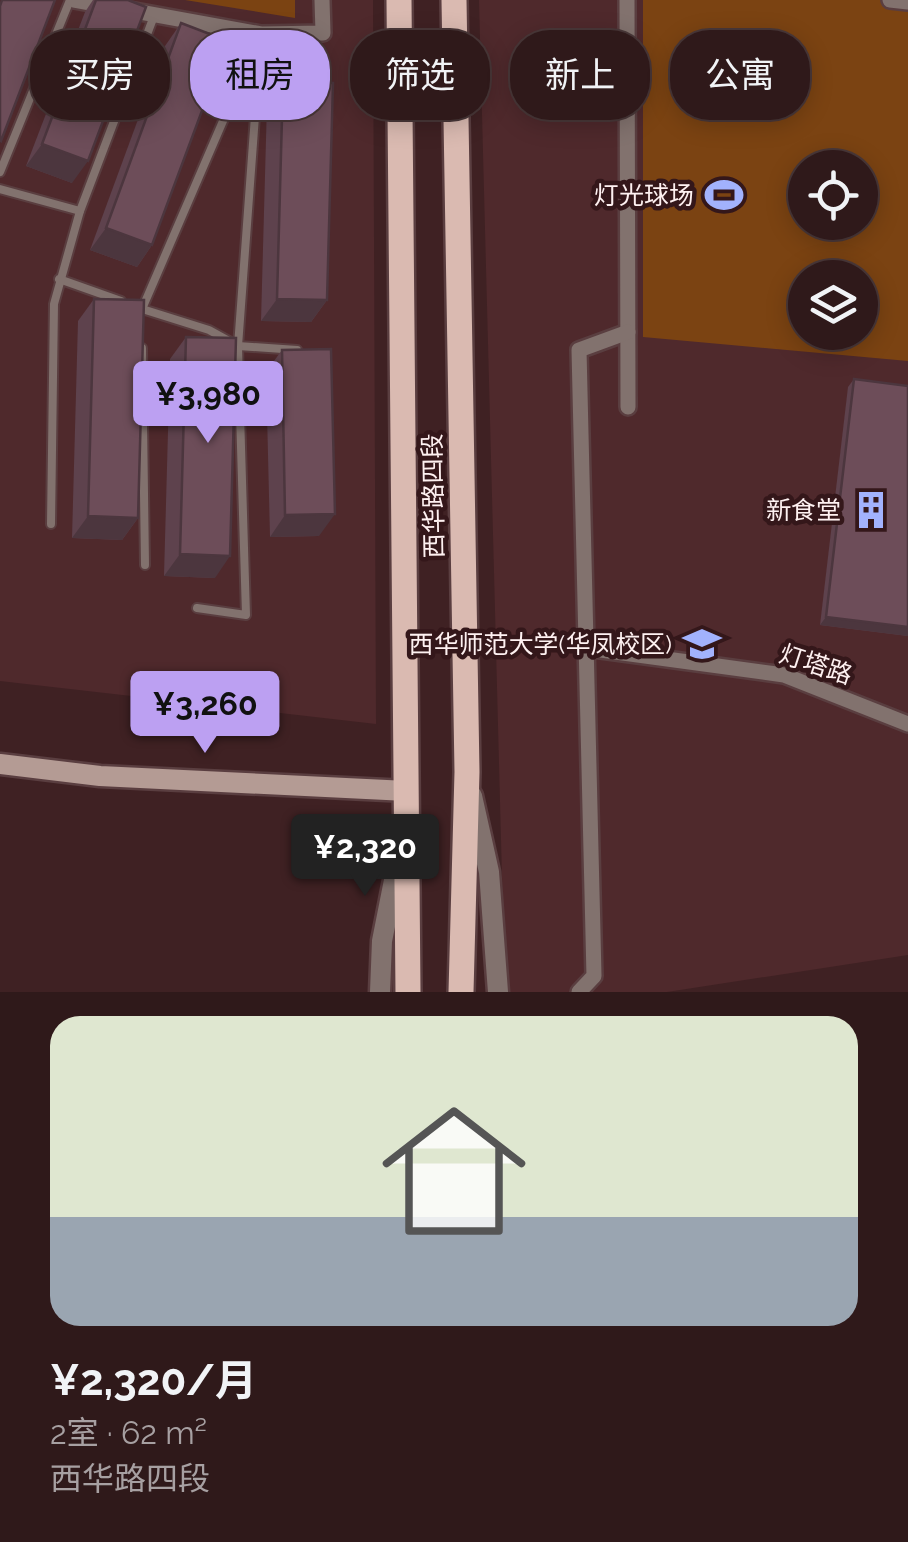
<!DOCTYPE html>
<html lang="zh">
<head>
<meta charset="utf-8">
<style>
	body { margin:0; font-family:Raleway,"Noto Sans SC",sans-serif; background:#372223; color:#f1f3f6; height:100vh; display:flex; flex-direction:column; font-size:38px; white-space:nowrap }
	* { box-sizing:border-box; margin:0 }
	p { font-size:32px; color:#a7a0a2 }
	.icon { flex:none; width:55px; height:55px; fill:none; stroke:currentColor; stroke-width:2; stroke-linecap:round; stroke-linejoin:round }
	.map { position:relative; height:992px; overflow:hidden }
	.details { display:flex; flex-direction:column; background:#2f191a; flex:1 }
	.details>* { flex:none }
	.hud { position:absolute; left:30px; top:30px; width:850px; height:90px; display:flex; gap:20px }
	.controls { position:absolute; left:788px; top:150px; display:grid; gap:20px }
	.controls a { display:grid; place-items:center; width:90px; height:90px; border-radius:50%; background:#2f191a; box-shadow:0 5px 25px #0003,0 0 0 2px #4a3839; font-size:50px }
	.price { position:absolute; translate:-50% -85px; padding:0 22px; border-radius:10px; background:#bca0f2; color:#111; font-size:32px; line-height:65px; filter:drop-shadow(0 2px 5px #0008) }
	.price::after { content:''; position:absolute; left:50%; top:60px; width:30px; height:22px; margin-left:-15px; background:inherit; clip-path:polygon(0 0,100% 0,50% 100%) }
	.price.selected { background:#222; color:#fff }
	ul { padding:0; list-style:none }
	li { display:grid; align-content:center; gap:20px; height:530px; padding:0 50px }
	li+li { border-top:2px solid #4a3839 }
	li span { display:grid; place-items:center; height:310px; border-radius:30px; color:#555 }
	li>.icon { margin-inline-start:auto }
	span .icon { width:180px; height:180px; fill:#fffc; stroke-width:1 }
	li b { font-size:42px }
	.chip { padding:0 35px; border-radius:40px; background:#2f191a; box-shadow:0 5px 25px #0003,0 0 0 2px #4a3839; font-size:35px; line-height:90px }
	.chip.selected { background:#bca0f2; color:#111 }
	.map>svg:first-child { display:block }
</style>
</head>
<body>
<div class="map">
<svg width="908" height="992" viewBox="0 0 908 992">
	<rect width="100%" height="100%" fill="#3f2123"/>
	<g fill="#4f292c" fill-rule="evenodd">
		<path d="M0,0H373L376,724L0,681Z"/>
		<path d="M479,0H908V955L667,992H505ZM805,168H860V222H805ZM805,278H860V332H805Z"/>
	</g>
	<g fill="#7b4312" fill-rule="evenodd">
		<path d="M185,0H295V18Z"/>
		<path d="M643,0H908V361L643,337ZM805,168H860V222H805ZM805,278H860V332H805Z"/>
	</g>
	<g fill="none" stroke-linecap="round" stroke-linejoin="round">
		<g stroke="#5a3e40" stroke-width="12">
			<g id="service">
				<path d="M0,172L70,0"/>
				<path d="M0,189L80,211"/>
				<path d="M59,279L121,301"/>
				<path d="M139,308L209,330L238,346L297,350"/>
				<path d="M142,309L257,42"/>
				<path d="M142,348L145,565"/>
				<path d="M51,524L54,304L80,211L154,16"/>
				<path d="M197,608L246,615L238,346L261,35"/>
			</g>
		</g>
		<g stroke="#5a3e40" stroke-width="20">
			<g id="minor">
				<path d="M74,0L261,34L323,33L322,0"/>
				<path d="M627,0L628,407"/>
				<path d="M890,0L908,2"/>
				<path d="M586,648L784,675L908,724"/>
				<path d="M579,992L594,976L579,350L628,332"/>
			</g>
		</g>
		<g stroke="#5a3e40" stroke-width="25">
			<g id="tertiary">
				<path d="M472,796L489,872L498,992"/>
				<path d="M380,992L382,941L399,855"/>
			</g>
		</g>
		<g stroke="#5a3e40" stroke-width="25">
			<path id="secondary" d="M0,764L100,776L407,791"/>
		</g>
		<g stroke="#5a3e40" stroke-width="30">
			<g id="primary">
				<path d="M399,0L408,992"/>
				<path d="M454,0L467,772L461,992"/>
			</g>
		</g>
		<use href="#service" stroke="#82726e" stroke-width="8"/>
		<use href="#minor" stroke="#82726e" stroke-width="15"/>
		<use href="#tertiary" stroke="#82726e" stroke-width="20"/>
		<use href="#secondary" stroke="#b49b94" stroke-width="20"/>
		<use href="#primary" stroke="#dabab1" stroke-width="25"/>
	</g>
	<g fill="#5e424d">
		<path d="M93,0H96L72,183L26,166L85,12Z"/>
		<path d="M181,23L152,245L137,267L90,250L165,46Z"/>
		<path d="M283,81L327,300L311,322L261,321L267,103Z"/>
		<path d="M94,299L138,518L122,540L72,538L78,321Z"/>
		<path d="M186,337L215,578L164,576L170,359Z"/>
		<path d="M282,350L319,536L270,537L266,372Z"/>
		<path d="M854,379L908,636L820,625L848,387Z"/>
	</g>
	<g fill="#4c363e">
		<path d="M42,144L88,161L72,183L26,166Z"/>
		<path d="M106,228L152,245L137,267L90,250Z"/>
		<path d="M277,299L327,300L311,322L261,321Z"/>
		<path d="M335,514L319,536L270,537L285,515Z"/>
		<path d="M88,516L138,518L122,540L72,538Z"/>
		<path d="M180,554L230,556L215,578L164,576Z"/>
		<path d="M826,617L908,627V636L820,625Z"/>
	</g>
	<g fill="#6d4d59" stroke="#4c363e" stroke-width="2.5">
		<path d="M2,0H55L1,141L0,140V6Z"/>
		<path d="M96,0H128L146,7L88,161L42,144Z"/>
		<path d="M181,23L228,41L152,245L106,228Z"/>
		<path d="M283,81L333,83L327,300L277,299Z"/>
		<path d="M94,299L144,300L138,518L88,516Z"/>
		<path d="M186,337L236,338L230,556L180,554Z"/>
		<path d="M331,349L335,514L285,515L282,350Z"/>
		<path d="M854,379L908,386V627L826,617Z"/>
	</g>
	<defs>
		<g id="stadium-bare" transform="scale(3)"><path d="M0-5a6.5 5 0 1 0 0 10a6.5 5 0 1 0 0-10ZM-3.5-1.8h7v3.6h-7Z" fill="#a2b2fd" stroke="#34171a" stroke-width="2.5" paint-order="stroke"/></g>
		<g id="building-bare" transform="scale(3)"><path d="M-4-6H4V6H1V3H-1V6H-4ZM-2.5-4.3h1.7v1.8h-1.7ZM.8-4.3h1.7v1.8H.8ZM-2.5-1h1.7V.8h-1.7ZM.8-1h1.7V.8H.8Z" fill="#a2b2fd" stroke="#34171a" stroke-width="2.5" paint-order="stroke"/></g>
		<g id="university-bare" transform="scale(3)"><path d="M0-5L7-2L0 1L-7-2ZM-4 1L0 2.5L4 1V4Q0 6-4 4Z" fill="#a2b2fd" stroke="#34171a" stroke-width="2.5" paint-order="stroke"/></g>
	</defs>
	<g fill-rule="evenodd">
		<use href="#stadium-bare" x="724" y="195"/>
		<use href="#building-bare" x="871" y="510"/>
		<use href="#university-bare" x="702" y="644"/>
	</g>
	<g text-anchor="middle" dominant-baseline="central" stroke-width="9" stroke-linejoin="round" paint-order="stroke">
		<g font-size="25" fill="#fef1f1" stroke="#34171a" text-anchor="end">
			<text x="694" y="195">灯光球场</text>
			<text x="841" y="510">新食堂</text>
			<text x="672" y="644">西华师范大学(华凤校区)</text>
		</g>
		<g font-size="25" fill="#fef1f1" stroke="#34171a">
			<text transform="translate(433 496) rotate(-91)">西华路四段</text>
			<text transform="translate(816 664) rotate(18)">灯塔路</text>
		</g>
	</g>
</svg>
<div class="controls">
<a><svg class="icon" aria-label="locate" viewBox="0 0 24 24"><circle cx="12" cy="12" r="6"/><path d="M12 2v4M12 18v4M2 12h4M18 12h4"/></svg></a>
<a><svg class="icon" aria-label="layers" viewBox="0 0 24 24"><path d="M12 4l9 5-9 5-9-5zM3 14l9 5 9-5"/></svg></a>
</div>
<b class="price" style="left:208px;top:446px">¥3,980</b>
<b class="price" style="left:205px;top:756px">¥3,260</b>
<b class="price selected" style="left:365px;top:899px">¥2,320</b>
<div class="hud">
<a class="chip">买房</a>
<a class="chip selected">租房</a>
<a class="chip">筛选</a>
<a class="chip">新上</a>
<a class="chip">公寓</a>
</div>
</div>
<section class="details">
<ul>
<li><span style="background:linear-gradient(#dfe7d0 65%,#9aa5b1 0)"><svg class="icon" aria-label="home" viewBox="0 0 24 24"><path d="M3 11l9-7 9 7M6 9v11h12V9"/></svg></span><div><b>¥2,320/月</b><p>2室 · 62 m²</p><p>西华路四段</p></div></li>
</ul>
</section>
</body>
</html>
